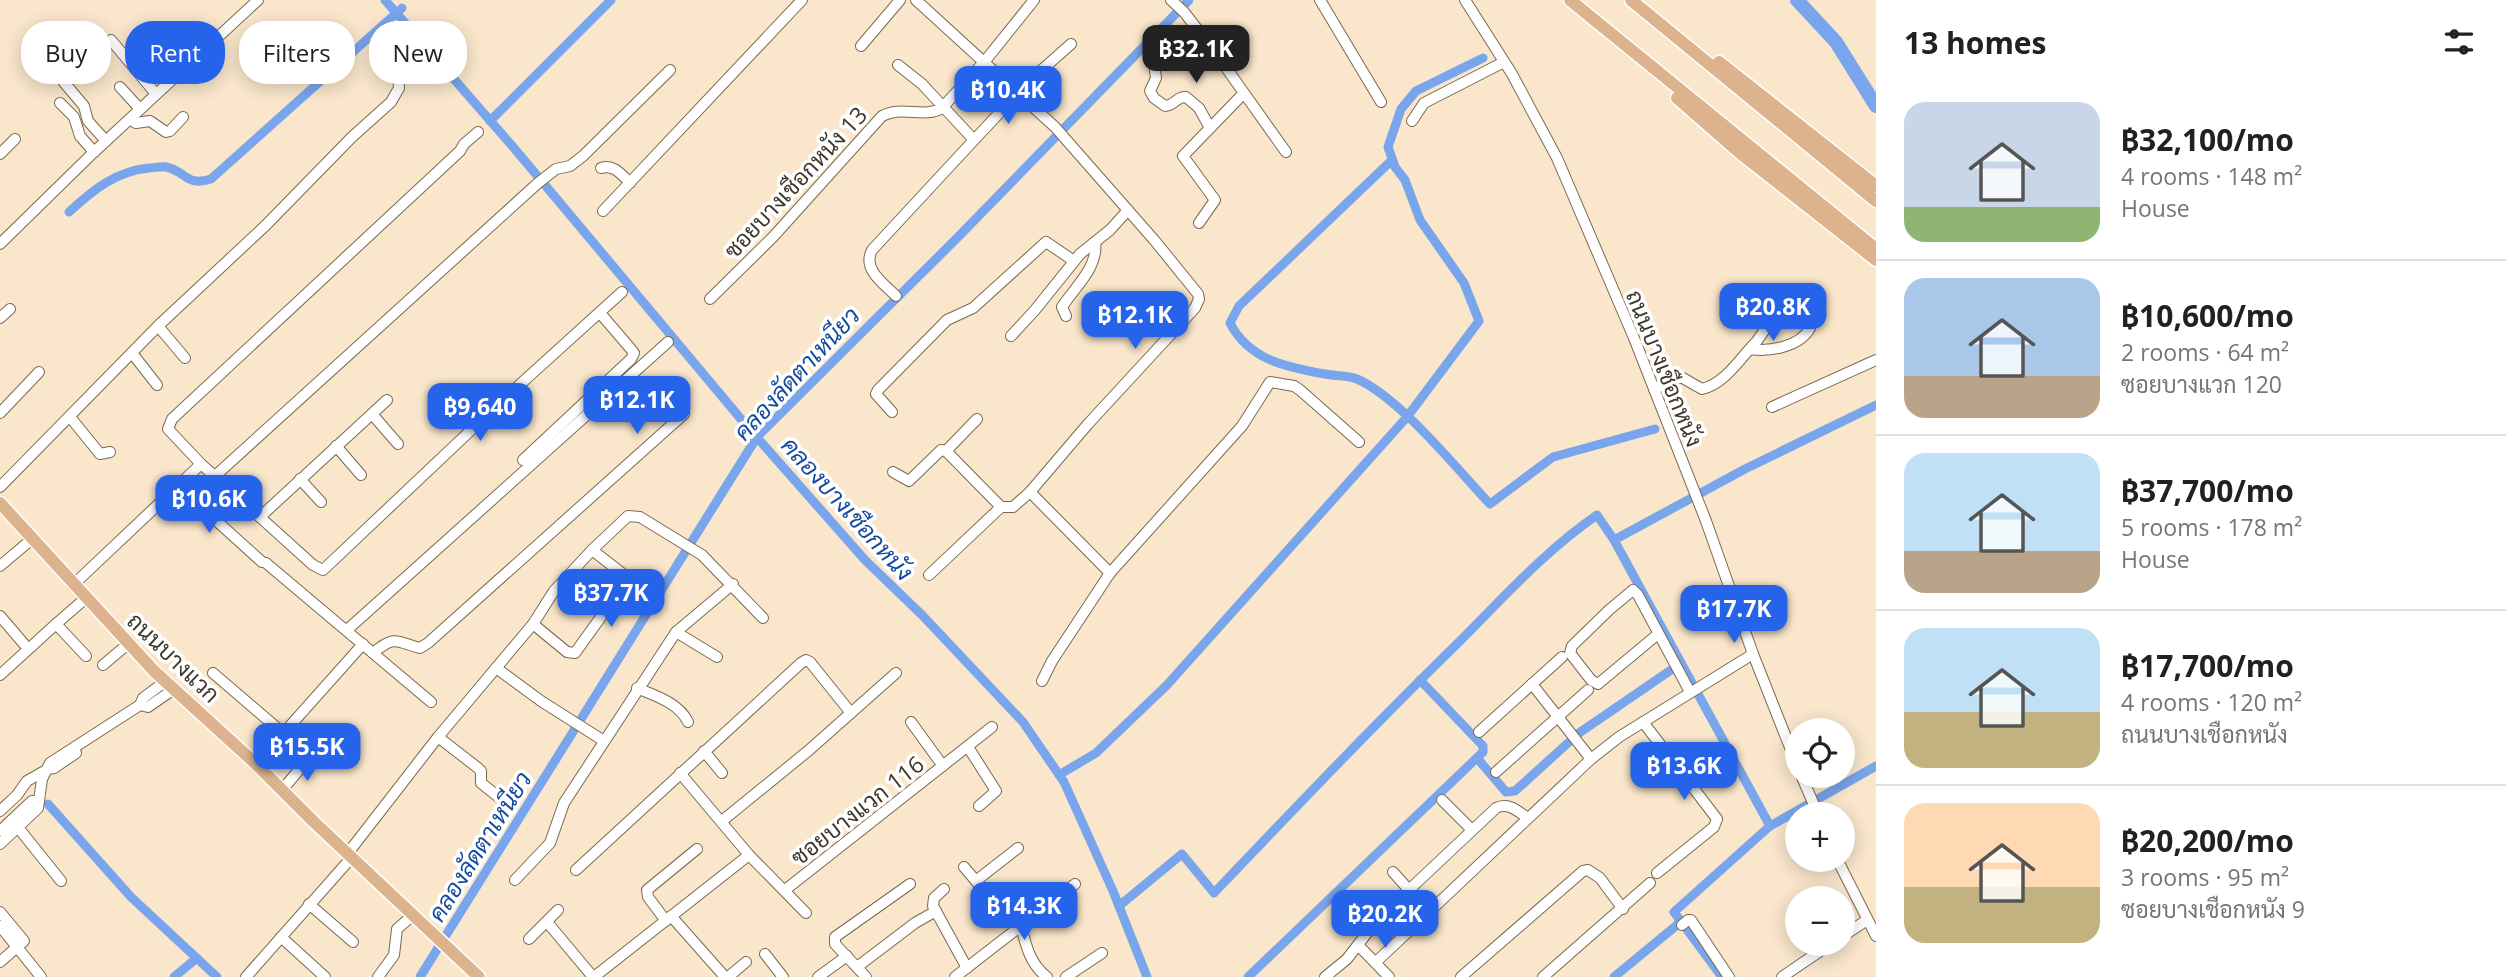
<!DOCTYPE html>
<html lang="en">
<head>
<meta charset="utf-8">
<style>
	body { margin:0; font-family:"Open Sans",Sarabun,sans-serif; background:#f6f6f6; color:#202124; height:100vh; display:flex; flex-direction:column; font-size:26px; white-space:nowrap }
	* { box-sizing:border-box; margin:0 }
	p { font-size:23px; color:#757577 }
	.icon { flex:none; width:38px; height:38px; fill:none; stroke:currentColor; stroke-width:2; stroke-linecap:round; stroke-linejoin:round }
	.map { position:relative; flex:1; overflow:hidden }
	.drawer { display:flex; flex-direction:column; background:#fff; width:630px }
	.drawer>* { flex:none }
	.top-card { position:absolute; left:21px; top:21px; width:665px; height:63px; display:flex; gap:14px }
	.fabs { position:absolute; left:1785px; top:718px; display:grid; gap:14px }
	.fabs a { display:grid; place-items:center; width:70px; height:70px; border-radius:50%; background:#fff; box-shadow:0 4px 18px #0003; font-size:35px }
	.price { position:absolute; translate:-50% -60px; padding:0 16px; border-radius:14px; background:#2563eb; color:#fff; font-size:23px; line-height:46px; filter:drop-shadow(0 2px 4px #0008) }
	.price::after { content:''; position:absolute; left:50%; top:42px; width:21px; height:16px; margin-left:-10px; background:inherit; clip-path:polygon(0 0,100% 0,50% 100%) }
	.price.selected { background:#222; color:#fff }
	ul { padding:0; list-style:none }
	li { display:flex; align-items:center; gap:21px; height:175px; padding:0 28px }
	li+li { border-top:2px solid #e0e0e0 }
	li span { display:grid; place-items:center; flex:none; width:196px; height:140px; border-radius:21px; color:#555 }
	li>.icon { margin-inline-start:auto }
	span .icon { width:84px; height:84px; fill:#fffc; stroke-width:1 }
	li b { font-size:30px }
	h2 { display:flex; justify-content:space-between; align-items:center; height:84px; padding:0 28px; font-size:30px }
	.pill { padding:0 24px; border-radius:28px; background:#fff; box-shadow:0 4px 18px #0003; font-size:24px; line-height:63px }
	.pill.selected { background:#2563eb; color:#fff }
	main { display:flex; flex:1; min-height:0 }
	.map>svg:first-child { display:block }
</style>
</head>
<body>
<main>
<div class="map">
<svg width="1876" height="977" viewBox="0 0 1876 977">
	<rect width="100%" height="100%" fill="#f9e6cb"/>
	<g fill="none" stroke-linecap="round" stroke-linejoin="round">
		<g stroke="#78a5ec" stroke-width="9">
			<path d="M385,0L514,148L746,425L865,560L922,615L1023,722L1064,782L1113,891L1147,977"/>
			<path d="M490,121L611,0"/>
			<path d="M1392,160L1239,306L1230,323C1249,360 1286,367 1325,374C1335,376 1347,375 1357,379C1399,397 1457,469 1490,504L1553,457L1655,429"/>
			<path d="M69,212C93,190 116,171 149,168C154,168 161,166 166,167C186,171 186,187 211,179L402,8"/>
			<path d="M1614,540L1770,826"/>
			<path d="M1579,733L1671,670"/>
			<path d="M1477,758L1506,792L1515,791L1569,742"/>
			<path d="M1059,775L1096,753L1167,685L1407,417L1479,321L1464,283L1420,220L1405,180L1395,167L1388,147L1401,109L1416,91L1483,58"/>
			<path d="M48,804L131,897L217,977"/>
			<path d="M1119,906L1182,854L1214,893C1295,808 1376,723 1460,641C1504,597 1546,550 1597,515L1614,540L1745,469L1876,405"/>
			<path d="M1680,920L1722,977"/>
			<path d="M174,977L197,958"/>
			<path d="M420,977L757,437L959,236L1189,0"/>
			<path d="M1248,977L1483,752V746L1420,680"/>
			<path d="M1614,977L1677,925L1680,920L1674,912L1770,826L1876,766"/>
		</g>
		<path stroke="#78a5ec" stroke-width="14" d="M1797,0L1836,42L1876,106"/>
		<g stroke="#7a6951" stroke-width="12">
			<g id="minor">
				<path d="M916,0L1055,127L1155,241L1198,294L1199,299L1195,308L1088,424L1030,492L1013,507H1001L946,451"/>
				<path d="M1171,0L1184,12L1212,48L1286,152"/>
				<path d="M1320,0L1381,102"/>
				<path d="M1465,0L1512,74L1557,158L1634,338L1706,521L1753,654L1797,765"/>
				<path d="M111,40L156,94"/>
				<path d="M861,46L900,0"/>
				<path d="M1155,71L1156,78L1150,91L1154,98L1165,106C1174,106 1177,96 1186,97L1199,108L1210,128"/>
				<path d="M62,80L84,106L88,121L106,141"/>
				<path d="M120,87L140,109"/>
				<path d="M1021,94L1036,75L1071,44"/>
				<path d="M60,103L74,117L80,136L94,152"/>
				<path d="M130,119L136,123L150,121L166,132L170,131L183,117"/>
				<path d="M1412,121L1424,103L1504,62"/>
				<path d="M478,132L464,144L460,151L172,419L168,429L201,464L313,565L323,570L505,398L622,292"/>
				<path d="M974,140L1019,92"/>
				<path d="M0,154L15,139"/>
				<path d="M601,168C614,164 621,174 630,183"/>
				<path d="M603,211L802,0"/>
				<path d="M1199,223L1215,200L1183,156L1243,94"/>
				<path d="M0,244L94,152L258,0"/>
				<path d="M896,296C883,283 862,269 872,250L974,140L922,84L898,65"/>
				<path d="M710,299L773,237L882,116C901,105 925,119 942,108L985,61L1034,0"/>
				<path d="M1066,316L1062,307C1074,288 1099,267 1095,242"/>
				<path d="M0,318L10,309"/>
				<path d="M158,326L185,358"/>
				<path d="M1011,336L1035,310L1080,254L1110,230L1128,210"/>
				<path d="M132,353L157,385"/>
				<path d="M1654,389L1681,377L1702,389C1726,383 1740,358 1757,341L1777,312L1795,300L1798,302L1810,328C1800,347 1769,352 1750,349"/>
				<path d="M1772,407L1876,360"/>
				<path d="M892,412L876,394L878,390L947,320L973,308L1046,242L1074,261"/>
				<path d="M0,413L39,372"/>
				<path d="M372,414L398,444"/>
				<path d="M70,417L100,454L110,452"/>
				<path d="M336,446L361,475"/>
				<path d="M523,460L631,359L634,353L630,348L600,313"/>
				<path d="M893,472L909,481L941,450L946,451L977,419"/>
				<path d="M215,476L538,183L556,169L570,166L583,156L670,70"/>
				<path d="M300,479L321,502"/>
				<path d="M177,485L262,562"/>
				<path d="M0,487L158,326L266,225L352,137L391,102L399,88L398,74"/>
				<path d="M1030,492L1110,573L1242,426L1270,382L1294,386L1300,390L1359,442"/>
				<path d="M260,517L387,400"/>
				<path d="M266,563L431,702"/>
				<path d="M0,566L32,539"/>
				<path d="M929,575L1001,507"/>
				<path d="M73,585L201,464"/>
				<path d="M0,616L24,644"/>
				<path d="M533,624L567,652L575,653L626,582L623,574L592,550"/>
				<path d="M347,630L668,342"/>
				<path d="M676,632L717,657"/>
				<path d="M1658,634L1598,684L1591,680L1570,653L1572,646L1609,610L1633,590L1638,595L1690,692"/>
				<path d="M373,653C396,634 396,642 420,648L428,643L684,414"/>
				<path d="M86,656L56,624L87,597"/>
				<path d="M103,665L128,644"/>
				<path d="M496,668L541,701L604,741"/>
				<path d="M213,673L283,733"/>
				<path d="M0,675L56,624"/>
				<path d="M1042,681L1052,661L1110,573"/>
				<path d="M1532,684L1591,759"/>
				<path d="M637,688C656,696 679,703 688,722"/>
				<path d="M140,705L148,707L174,689"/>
				<path d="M911,722L943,766"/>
				<path d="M1643,722L1717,819L1714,827L1657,873"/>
				<path d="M1479,732L1562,657"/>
				<path d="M438,737L478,768L481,771V783L505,802"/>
				<path d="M968,747L996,791L979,806"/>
				<path d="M704,751L722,773"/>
				<path d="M256,764L363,644"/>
				<path d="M1496,772L1588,690"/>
				<path d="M680,773L749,855L806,913"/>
				<path d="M1801,775L1818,814"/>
				<path d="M282,790L310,757"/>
				<path d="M1442,800L1472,830"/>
				<path d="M0,811L17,795L27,781L48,769L54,768L76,753"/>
				<path d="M12,820L61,881"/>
				<path d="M722,821L808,751L896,673"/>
				<path d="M0,831L32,801H39"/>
				<path d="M0,844L38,808L42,779L50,763L140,705L143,698L166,681"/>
				<path d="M348,853L438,737L533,624L554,591L592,550L628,516L640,517L702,555L763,618"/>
				<path d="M1837,859L1876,936"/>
				<path d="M964,867L1017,929"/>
				<path d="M576,870L801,663L806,660L810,662L851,713"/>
				<path d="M1393,872L1409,890"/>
				<path d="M515,880L550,843L564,803L676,632L733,584"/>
				<path d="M977,880L1018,848"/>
				<path d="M944,889L934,898L933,906L967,968"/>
				<path d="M785,890L992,727"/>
				<path d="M309,904L353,942"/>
				<path d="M0,912L24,941L0,962"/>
				<path d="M671,916L725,977"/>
				<path d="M666,921L648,897L647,890L697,849"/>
				<path d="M547,922L593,977"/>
				<path d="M1682,925L1688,920H1691L1729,977"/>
				<path d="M0,926L41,977"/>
				<path d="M1021,926C1026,946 1030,964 1047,977"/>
				<path d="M1843,936L1867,920"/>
				<path d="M281,937L325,977"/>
				<path d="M529,939L558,910"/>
				<path d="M1358,945L1389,977"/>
				<path d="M765,954L783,977"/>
				<path d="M1376,962L1591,759L1619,737L1753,654"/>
				<path d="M857,967L915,923L936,911"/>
				<path d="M246,977L352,857"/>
				<path d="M378,977L394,955L397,929L413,915"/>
				<path d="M594,977L749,855"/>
				<path d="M728,977L746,962"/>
				<path d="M818,977L847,956"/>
				<path d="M866,977L835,944V937L910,884"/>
				<path d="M955,977L1075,884"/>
				<path d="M1066,977L1102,953"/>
				<path d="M1325,977L1347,959L1377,920L1496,808C1509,802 1517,811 1528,818"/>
				<path d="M1461,977L1583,871L1588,870L1600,878L1623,909"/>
				<path d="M1543,977L1650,883"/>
				<path d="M1782,977L1832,943"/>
			</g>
		</g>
		<g stroke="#fff" stroke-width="15">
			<g id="major">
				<path d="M1570,0L1876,249"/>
				<path d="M1631,0L1876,201"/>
				<path d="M1719,62L1876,186"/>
				<path d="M1677,98L1740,153L1876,260"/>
				<path d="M0,503L154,671L256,764L314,822L479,977"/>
			</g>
		</g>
		<use href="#minor" stroke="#fff" stroke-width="10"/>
		<use href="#major" stroke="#dcb38c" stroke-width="12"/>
	</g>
	<g text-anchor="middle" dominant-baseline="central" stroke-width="7" stroke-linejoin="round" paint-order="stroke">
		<g font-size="23" fill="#3e372c" stroke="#fff">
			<text transform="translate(795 182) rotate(-47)">ซอยบางเชือกหนัง 13</text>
			<text transform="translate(1665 368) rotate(68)">ถนนบางเชือกหนัง</text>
			<text transform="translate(174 657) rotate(44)">ถนนบางแวก</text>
			<text transform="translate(857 810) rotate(-38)">ซอยบางแวก 116</text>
		</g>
		<g font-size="24" font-style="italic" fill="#154b9e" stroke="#fff">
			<text transform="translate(796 373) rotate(-47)">คลองลัดตาเหนียว</text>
			<text transform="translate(848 508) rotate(48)">คลองบางเชือกหนัง</text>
			<text transform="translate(479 846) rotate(-58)">คลองลัดตาเหนียว</text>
		</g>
	</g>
</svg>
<div class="fabs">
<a><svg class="icon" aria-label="locate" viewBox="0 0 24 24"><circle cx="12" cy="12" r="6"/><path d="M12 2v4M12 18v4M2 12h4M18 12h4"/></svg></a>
<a>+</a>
<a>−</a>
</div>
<b class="price selected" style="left:1196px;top:85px">฿32.1K</b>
<b class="price" style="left:1008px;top:126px">฿10.4K</b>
<b class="price" style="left:1773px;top:343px">฿20.8K</b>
<b class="price" style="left:1135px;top:351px">฿12.1K</b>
<b class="price" style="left:637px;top:436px">฿12.1K</b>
<b class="price" style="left:480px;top:443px">฿9,640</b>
<b class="price" style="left:209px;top:535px">฿10.6K</b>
<b class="price" style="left:611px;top:629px">฿37.7K</b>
<b class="price" style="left:1734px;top:645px">฿17.7K</b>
<b class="price" style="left:307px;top:783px">฿15.5K</b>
<b class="price" style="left:1684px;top:802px">฿13.6K</b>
<b class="price" style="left:1024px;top:942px">฿14.3K</b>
<b class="price" style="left:1385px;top:950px">฿20.2K</b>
<div class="top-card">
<a class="pill">Buy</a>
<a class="pill selected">Rent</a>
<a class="pill">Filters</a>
<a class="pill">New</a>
</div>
</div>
<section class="drawer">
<h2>13 homes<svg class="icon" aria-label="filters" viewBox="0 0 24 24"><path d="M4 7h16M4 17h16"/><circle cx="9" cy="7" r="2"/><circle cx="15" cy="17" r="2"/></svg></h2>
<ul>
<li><span style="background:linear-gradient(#c9d6e8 75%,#8fb573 0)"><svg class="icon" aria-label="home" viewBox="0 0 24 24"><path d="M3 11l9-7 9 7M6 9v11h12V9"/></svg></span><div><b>฿32,100/mo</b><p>4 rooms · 148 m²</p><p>House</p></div></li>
<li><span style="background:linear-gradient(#a9c7e8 70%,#b9a48a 0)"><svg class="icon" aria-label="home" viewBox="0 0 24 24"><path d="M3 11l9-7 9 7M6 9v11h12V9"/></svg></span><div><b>฿10,600/mo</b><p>2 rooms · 64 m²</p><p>ซอยบางแวก 120</p></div></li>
<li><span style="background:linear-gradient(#bfe0f5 70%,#b9a48a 0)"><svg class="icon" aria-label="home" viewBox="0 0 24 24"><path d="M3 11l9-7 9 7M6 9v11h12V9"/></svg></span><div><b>฿37,700/mo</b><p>5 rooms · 178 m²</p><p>House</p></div></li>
<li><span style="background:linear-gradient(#bfe0f5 60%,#c2b280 0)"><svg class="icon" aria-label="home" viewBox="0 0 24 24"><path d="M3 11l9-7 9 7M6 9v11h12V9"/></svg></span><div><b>฿17,700/mo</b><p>4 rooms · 120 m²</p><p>ถนนบางเชือกหนัง</p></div></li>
<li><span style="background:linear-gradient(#ffd9b3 60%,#c2b280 0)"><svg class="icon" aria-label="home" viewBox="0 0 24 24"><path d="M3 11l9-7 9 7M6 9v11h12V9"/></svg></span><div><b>฿20,200/mo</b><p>3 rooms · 95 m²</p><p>ซอยบางเชือกหนัง 9</p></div></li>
</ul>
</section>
</main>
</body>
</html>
